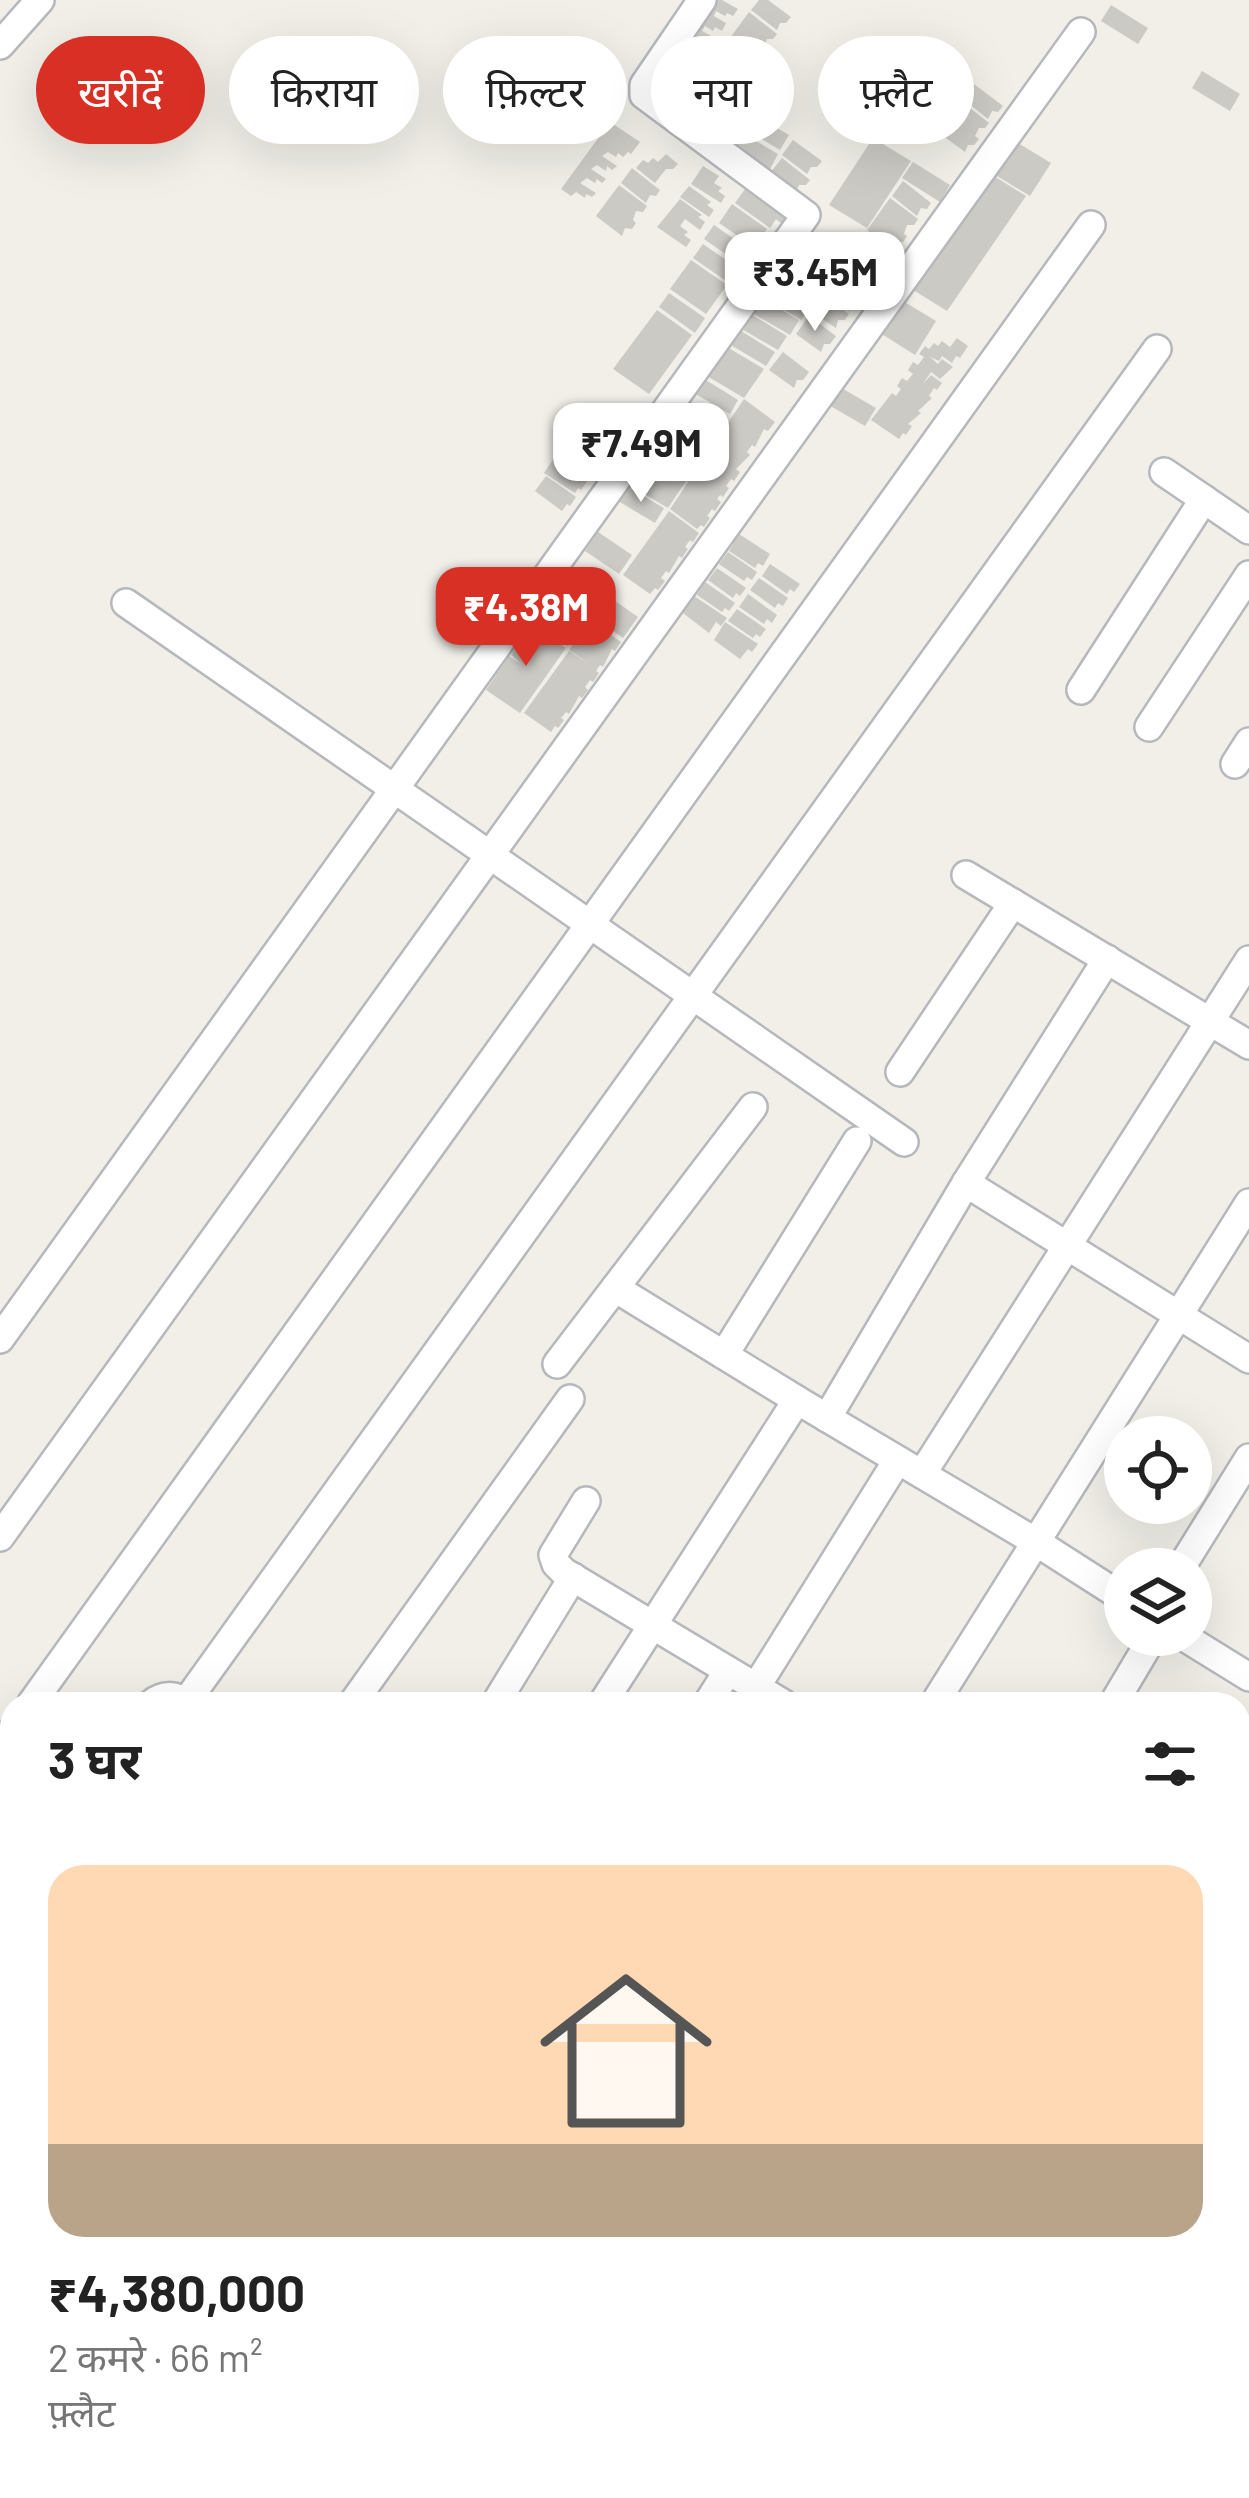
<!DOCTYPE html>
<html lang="hi">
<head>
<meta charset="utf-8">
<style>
	body { margin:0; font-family:Barlow,"Noto Sans Devanagari",sans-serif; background:#f6f6f6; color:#222; height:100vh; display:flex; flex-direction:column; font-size:45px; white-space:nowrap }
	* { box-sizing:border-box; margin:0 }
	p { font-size:39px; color:#767676 }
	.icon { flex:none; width:66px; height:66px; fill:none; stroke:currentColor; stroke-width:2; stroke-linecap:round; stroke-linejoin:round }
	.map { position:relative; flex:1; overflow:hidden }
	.side { position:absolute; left:0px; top:1692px; width:1251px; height:807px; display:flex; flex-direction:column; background:#fff; border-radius:36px 36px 0 0; box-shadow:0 12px 48px #0002 }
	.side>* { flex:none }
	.banner { position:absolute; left:36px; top:36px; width:1179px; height:108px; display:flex; gap:24px }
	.controls { position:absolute; left:1104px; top:1416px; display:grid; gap:24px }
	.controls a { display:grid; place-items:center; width:108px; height:108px; border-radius:50%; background:#fff; box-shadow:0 12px 48px #0002; font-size:60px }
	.price { position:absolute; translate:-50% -102px; padding:0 27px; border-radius:24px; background:#fff; color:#222; font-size:39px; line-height:78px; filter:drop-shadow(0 3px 6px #0008) }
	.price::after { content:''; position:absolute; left:50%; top:72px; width:36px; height:27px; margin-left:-18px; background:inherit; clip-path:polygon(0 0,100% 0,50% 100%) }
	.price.current { background:#d93025; color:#fff }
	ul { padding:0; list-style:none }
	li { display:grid; align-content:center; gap:24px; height:636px; padding:0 48px }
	li span { display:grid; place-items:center; height:372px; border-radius:36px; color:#555 }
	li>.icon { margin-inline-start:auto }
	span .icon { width:216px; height:216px; fill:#fffc; stroke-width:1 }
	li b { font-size:51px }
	h2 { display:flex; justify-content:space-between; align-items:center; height:144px; padding:0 48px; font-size:51px }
	.tag { padding:0 42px; border-radius:54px; background:#fff; box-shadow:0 12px 48px #0002; font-size:42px; line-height:108px }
	.tag.current { background:#d93025; color:#fff }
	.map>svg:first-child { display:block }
</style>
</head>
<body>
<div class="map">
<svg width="1249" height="2498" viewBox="0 0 1249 2498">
	<rect width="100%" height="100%" fill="#f1efe8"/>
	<g fill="#cccac5">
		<path d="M714,0H722L738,9L733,16L727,13L725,16L716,11L714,16L726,23L722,31L715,27L713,31L705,26L702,31L715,38L710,46L704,42L702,45L694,41L691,45L685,41Z"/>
		<path d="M759,0H768L791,17L786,23H780L777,30L751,10Z"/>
		<path d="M1111,5L1148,28L1138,44L1101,21Z"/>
		<path d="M749,12L777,34L773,39H767L763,48L766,51L762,56H756L752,64L755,67L751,72H744L741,81L743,83L738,88H732L725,104L719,103L715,112L719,115L714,121L708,120L705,128L679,108Z"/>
		<path d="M682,42L704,54L700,61L693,58L691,61L683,56L680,61L693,68L689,76L683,72L681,75L672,71L670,75L682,82L677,92L660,88L658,92L650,88Z"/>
		<path d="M868,48L896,70L892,75H886L882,83L856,63Z"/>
		<path d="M855,65L883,86L879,92H873L869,99L843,80Z"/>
		<path d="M1202,71L1240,94L1230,111L1192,88Z"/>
		<path d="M974,84L1003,106L998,112L992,111L988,119L963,99Z"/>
		<path d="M961,101L989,123L985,128H979L975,136L979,139L974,145H968L965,152L939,133Z"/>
		<path d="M751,113L789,135L780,150L743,128Z"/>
		<path d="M610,122L640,142L631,154L628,152L623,157L618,153L616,157L608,152L602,156L617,166L612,170L607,166L606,171L597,165L591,169L606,179L602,183L597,179L595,183L587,178L580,183L596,193L592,197L586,194L585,198L576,192L571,196L561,189Z"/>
		<path d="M741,132L778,154L770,169L732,147Z"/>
		<path d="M873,138L911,161L867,228L829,205Z"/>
		<path d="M793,140L822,161L817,167H811L807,174L782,155Z"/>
		<path d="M1013,140L1051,163L1030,196L992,173Z"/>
		<path d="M666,154L678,164L673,169H666L655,183L636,168L643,160L648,163L653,158L658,162Z"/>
		<path d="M782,158L810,180L806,185H799L796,192L770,173Z"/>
		<path d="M913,162L950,185L940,202L902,178Z"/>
		<path d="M703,166L719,176L714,183L722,188L718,191L725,196L721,203L691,184Z"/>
		<path d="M632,168L660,190L656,196L650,195L646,203L621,183Z"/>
		<path d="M989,173L1026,196L947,311L910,288Z"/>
		<path d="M903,181L931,203L927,209L921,208L917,216L892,196Z"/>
		<path d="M619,185L647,206L643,212L636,211L633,220L636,223L632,229L625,228L622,236L596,216Z"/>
		<path d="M748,185L789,215L782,224L776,219L770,228L735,203Z"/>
		<path d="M689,186L711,202L707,205L714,210L709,217L680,197Z"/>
		<path d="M890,198L918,219L914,225H907L904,234L907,236L903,242H896L893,249L867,230Z"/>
		<path d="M680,199L702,215L698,217L705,222L700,230L685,219L680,226L688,232L684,235L691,240L686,247L657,227Z"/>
		<path d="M732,204L767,229L754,247L719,223Z"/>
		<path d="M714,225L750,250L740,264L704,239Z"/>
		<path d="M804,236L841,259L801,320L764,297L773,283L801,300L774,281Z"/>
		<path d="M703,244L739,269L729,283L693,258Z"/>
		<path d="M691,260L727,285L706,314L670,289Z"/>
		<path d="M833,277L862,297L858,303H852L849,311L822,293Z"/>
		<path d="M669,293L705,318L695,333L659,307Z"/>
		<path d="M819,294L849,314L845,320H838L836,328L809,310Z"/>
		<path d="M761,298L799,320L790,335L752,313Z"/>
		<path d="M898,298L936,321L915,355L877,331Z"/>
		<path d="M657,310L692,335L649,394L613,369Z"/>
		<path d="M749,313L787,336L778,350L740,328Z"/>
		<path d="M809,316L836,336L830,344H824L821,352L796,334Z"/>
		<path d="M738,329L775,352L766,366L729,344Z"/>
		<path d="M957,338L968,346L960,358L956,356L952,363L942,356L939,361L930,357L938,364L942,359L953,367L940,379L931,372L922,385L931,375L942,383L937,390L934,388L929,396L932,398L918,411L921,413L908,424L912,426L906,435L903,433L899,439L871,420L892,393L896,396L901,389L897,386L902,378L907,381L913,374L908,370L913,362L918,365L924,357L919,354L925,346L929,349L934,343L938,346L942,341L950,347Z"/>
		<path d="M727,347L764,369L744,398L707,376Z"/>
		<path d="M783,352L809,372L803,380H797L794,388L769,370Z"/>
		<path d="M701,377L738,400L730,414L692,392Z"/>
		<path d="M838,386L876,408L865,426L827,404Z"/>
		<path d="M744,399L775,422L768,431L764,429L755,447L752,445L747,452L750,455L736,469L740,472L734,481L731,479L726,486L729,488L723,497L720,495L717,499L721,502L715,511L712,509L707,516L710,518L704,527L701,525L697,529L670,509Z"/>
		<path d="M582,418L612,440L598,454L601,457L586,470L592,474L581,490L578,488L575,493L544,473L558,452L575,463L559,450Z"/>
		<path d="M660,440L698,463L668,508L631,486Z"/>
		<path d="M546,476L576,497L570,506L567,504L562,511L535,491Z"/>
		<path d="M626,486L664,508L655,523L618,501Z"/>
		<path d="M669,511L699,533L693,542L690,540L685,547L688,549L682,558L679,556L669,573L666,571L661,578L665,581L658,590L655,588L650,594L623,575Z"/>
		<path d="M598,532L632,555L619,574L585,551Z"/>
		<path d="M739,534L770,554L763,566L758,563L755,568L729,551Z"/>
		<path d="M728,552L757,572L752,580L747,577L744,581L719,564Z"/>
		<path d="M770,564L800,584L794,592L790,589L787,594L762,576Z"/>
		<path d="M717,568L746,588L740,596L736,593L733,598L708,580Z"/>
		<path d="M572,572L606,595L595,613L608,596L638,617L623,638L558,593Z"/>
		<path d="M759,578L788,598L783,606L778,603L775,608L750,590Z"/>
		<path d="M705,582L735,603L729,611L725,608L722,612L697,595Z"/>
		<path d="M748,594L777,615L772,623L767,619L764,624L739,607Z"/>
		<path d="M555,595L590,617L568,646L533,624Z"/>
		<path d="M694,596L727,618L721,626L716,622L709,633L683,613Z"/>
		<path d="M737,609L766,629L760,637L756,634L753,638L728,621Z"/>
		<path d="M591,621L621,642L615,651L612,649L603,667L600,665L596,671L599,673L593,682L590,680L585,687L588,690L582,698L579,696L569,714L566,712L561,718L564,720L558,728L555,726L551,732L524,713L569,651L589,664L569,650Z"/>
		<path d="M725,622L758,644L752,652L748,649L740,659L714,640Z"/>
		<path d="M530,625L566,648L520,713L486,690L509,656L523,665L511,655Z"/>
	</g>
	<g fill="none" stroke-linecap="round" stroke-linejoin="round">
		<g stroke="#b5b8bc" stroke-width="32">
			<g id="minor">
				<path d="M0,45L40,0"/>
				<path d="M1164,472L1249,530"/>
				<path d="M126,603L904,1142"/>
				<path d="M1081,690L1204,499"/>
				<path d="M1149,727L1249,575"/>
				<path d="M1235,764L1249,742"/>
				<path d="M966,875L1249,1045"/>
				<path d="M900,1072L1013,903"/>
				<path d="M966,1183L1249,1359"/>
				<path d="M615,1288L797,1400"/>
				<path d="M0,1339L806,215L644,95V85L702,0"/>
				<path d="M724,1355L857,1141"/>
				<path d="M557,1364L753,1107"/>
				<path d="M827,1418L966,1183L1107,959"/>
				<path d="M922,1474L1249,960"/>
				<path d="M586,1501L553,1555L556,1564L564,1572L784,1704"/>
				<path d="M0,1537L1081,32"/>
				<path d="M1180,1569L1249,1458"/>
				<path d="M1181,1635L1249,1677"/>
				<path d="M756,1687L897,1461"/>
				<path d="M186,1702L1157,349"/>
				<path d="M31,1704L1091,225"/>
				<path d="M151,1704C163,1694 176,1694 188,1704"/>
				<path d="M352,1704L570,1399"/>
				<path d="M495,1704L573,1577"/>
				<path d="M602,1704L797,1400L1036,1542L1125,1599"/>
				<path d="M707,1704L728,1671"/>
				<path d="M934,1704L1249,1203"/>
				<path d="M1113,1704L1154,1635"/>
				<path d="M0,1748L12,1731"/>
				<path d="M1239,1752L1249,1737"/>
				<path d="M0,1872L12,1882"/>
				<path d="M1239,1960L1249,1945"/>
				<path d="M0,1963L12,1946"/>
				<path d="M1239,1983L1249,1990"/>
				<path d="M0,2125L12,2133"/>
				<path d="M1239,2137L1249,2120"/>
				<path d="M1239,2312L1249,2285"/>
				<path d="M1239,2416L1249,2420"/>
				<path d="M528,2487L544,2498"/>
				<path d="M296,2498L303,2487"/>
				<path d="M903,2498L910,2487"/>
				<path d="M1167,2498L1172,2487"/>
			</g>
		</g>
		<use href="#minor" stroke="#fff" stroke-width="27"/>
	</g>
</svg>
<div class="controls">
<a><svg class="icon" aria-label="locate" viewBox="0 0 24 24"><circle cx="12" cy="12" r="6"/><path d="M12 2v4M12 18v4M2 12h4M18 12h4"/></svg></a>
<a><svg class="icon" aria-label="layers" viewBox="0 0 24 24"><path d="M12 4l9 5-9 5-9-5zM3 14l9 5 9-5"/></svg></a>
</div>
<b class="price" style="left:815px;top:334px">₹3.45M</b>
<b class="price" style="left:641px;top:505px">₹7.49M</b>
<b class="price current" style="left:526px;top:669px">₹4.38M</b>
<div class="banner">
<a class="tag current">खरीदें</a>
<a class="tag">किराया</a>
<a class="tag">फ़िल्टर</a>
<a class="tag">नया</a>
<a class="tag">फ़्लैट</a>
</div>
<section class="side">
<h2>3 घर<svg class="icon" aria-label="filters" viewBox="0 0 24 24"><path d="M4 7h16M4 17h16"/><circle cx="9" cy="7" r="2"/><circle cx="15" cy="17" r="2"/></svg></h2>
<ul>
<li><span style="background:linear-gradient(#ffd9b3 75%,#b9a48a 0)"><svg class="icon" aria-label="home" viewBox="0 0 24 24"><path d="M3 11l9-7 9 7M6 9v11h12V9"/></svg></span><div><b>₹4,380,000</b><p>2 कमरे · 66 m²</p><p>फ़्लैट</p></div></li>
</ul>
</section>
</div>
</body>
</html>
